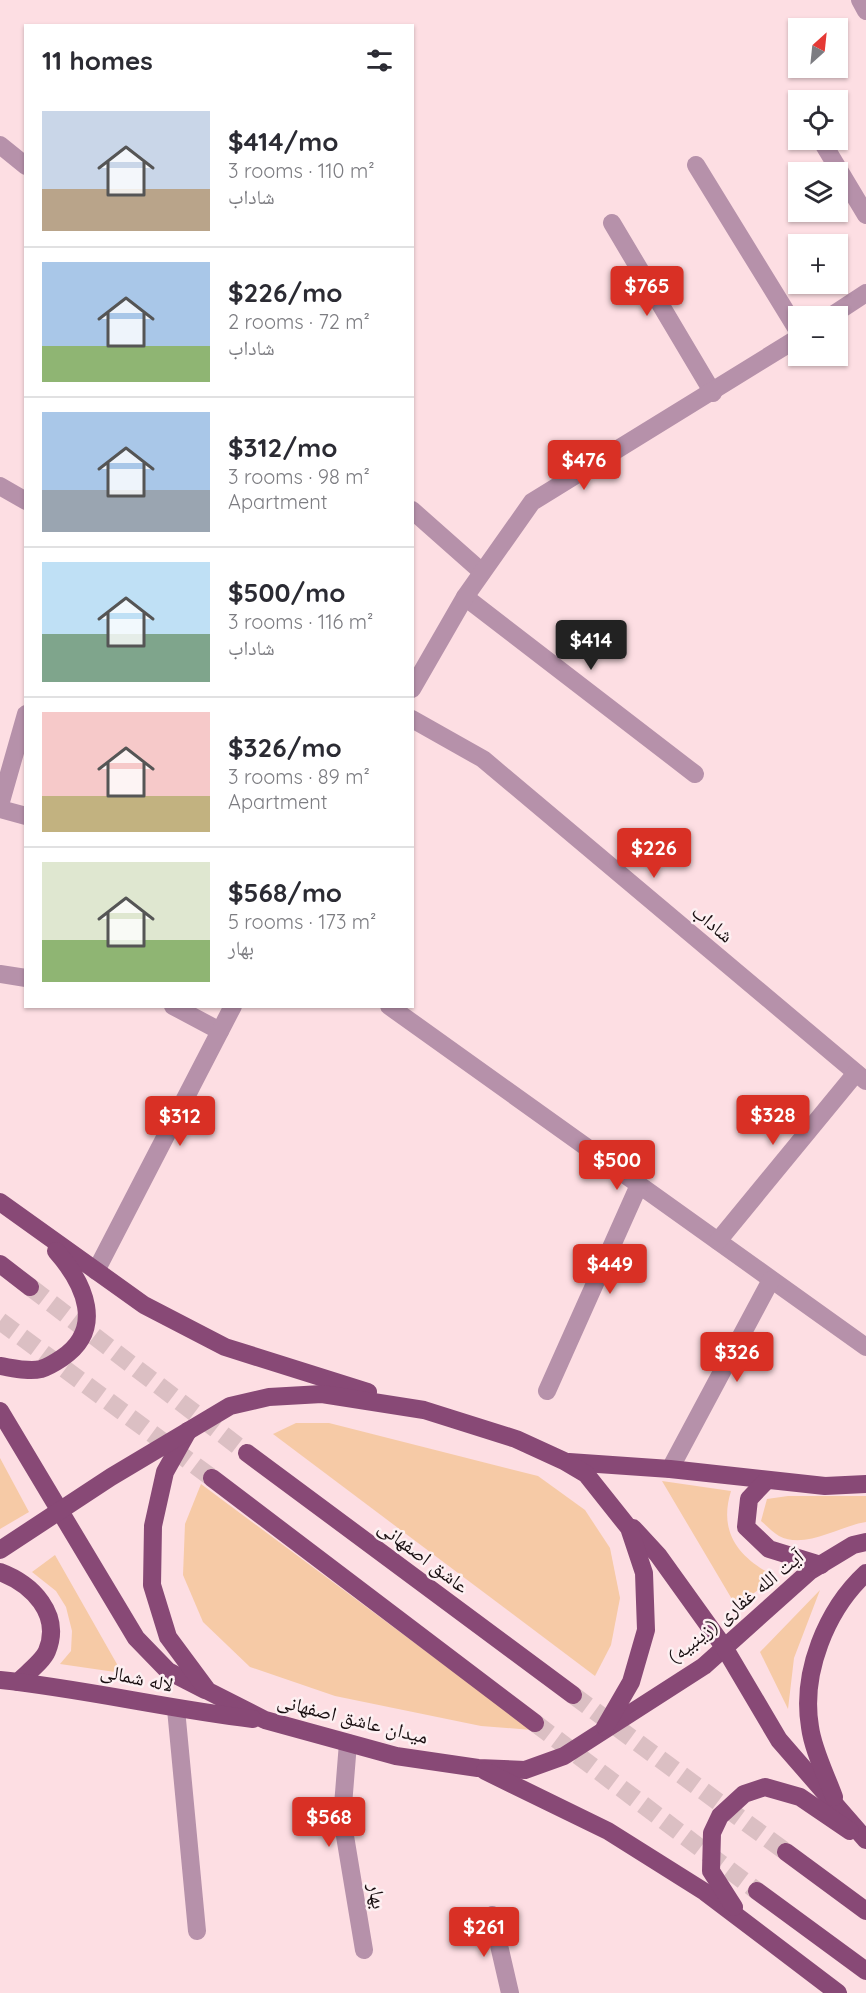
<!DOCTYPE html>
<html lang="en">
<head>
<meta charset="utf-8">
<style>
	body { margin:0; font-family:Quicksand,"Noto Naskh Arabic",sans-serif; background:#f2f2f3; color:#2b2b33; height:100vh; display:flex; flex-direction:column; font-size:22px; white-space:nowrap }
	* { box-sizing:border-box; margin:0 }
	p { font-size:20px; color:#7c7c81 }
	.icon { flex:none; width:33px; height:33px; fill:none; stroke:currentColor; stroke-width:2; stroke-linecap:round; stroke-linejoin:round }
	.map { position:relative; flex:1; overflow:hidden }
	.details { position:absolute; left:24px; top:24px; width:390px; height:984px; display:flex; flex-direction:column; background:#fff; border-radius:0px; box-shadow:0 2px 4px #0004 }
	.details>* { flex:none }
	.needle { width:39px; rotate:27deg }
	.fabs { position:absolute; left:788px; top:18px; display:grid; gap:12px }
	.fabs a { display:grid; place-items:center; width:60px; height:60px; border-radius:0px; background:#fff; box-shadow:0 2px 4px #0004; font-size:30px }
	.price { position:absolute; translate:-50% -51px; padding:0 14px; border-radius:6px; background:#d93025; color:#fff; font-size:20px; line-height:39px; filter:drop-shadow(0 2px 3px #0008) }
	.price::after { content:''; position:absolute; left:50%; top:36px; width:18px; height:14px; margin-left:-9px; background:inherit; clip-path:polygon(0 0,100% 0,50% 100%) }
	.price.on { background:#222; color:#fff }
	ul { padding:0; list-style:none }
	li { display:flex; align-items:center; gap:18px; height:150px; padding:0 18px }
	li+li { border-top:2px solid #e1e1e2 }
	li span { display:grid; place-items:center; flex:none; width:168px; height:120px; border-radius:0px; color:#555 }
	li>.icon { margin-inline-start:auto }
	span .icon { width:72px; height:72px; fill:#fffc; stroke-width:1 }
	li b { font-size:26px }
	h2 { display:flex; justify-content:space-between; align-items:center; height:72px; padding:0 18px; font-size:26px }
	.map>svg:first-child { display:block }
</style>
</head>
<body>
<div class="map">
<svg width="866" height="1993" viewBox="0 0 866 1993">
	<rect width="100%" height="100%" fill="#fddee3"/>
	<g fill="#f6caa6">
		<path d="M296,1423H329L538,1476L585,1510L610,1548L620,1598L611,1645L595,1676L273,1434Z"/>
		<path d="M0,1458L29,1512L0,1529Z"/>
		<path d="M662,1481L731,1491C718,1533 739,1558 776,1577L736,1606Z"/>
		<path d="M201,1484L532,1730L481,1726L335,1696L250,1667L203,1622L183,1575L185,1524Z"/>
		<path d="M788,1496H866V1522C839,1526 805,1550 779,1536C772,1532 766,1525 761,1521L767,1499Z"/>
		<path d="M55,1555L122,1673L60,1664L71,1651L72,1631L66,1607L56,1591L32,1572Z"/>
		<path d="M820,1590L794,1658L788,1709L760,1652Z"/>
	</g>
	<g fill="none" stroke-linecap="round" stroke-linejoin="round">
		<g stroke="#dbbfc3" stroke-width="18" stroke-dasharray="18 9" stroke-linecap="butt">
			<path d="M30,1287L247,1453"/>
			<path d="M0,1321L212,1478"/>
			<path d="M573,1695L786,1852"/>
			<path d="M535,1723L757,1891"/>
		</g>
		<g stroke="#b691aa" stroke-width="18">
			<path d="M860,0L866,11"/>
			<path d="M821,140L866,215"/>
			<path d="M0,145L26,166"/>
			<path d="M696,165L798,331"/>
			<path d="M612,223L713,393"/>
			<path d="M831,316L866,293"/>
			<path d="M0,486L26,501"/>
			<path d="M412,510L482,572"/>
			<path d="M465,597L695,774"/>
			<path d="M412,689L465,597L532,502L798,338"/>
			<path d="M412,719L483,759L866,1081"/>
			<path d="M0,805L26,714"/>
			<path d="M0,809L26,816"/>
			<path d="M0,974L26,978"/>
			<path d="M173,1006L220,1031"/>
			<path d="M389,1006L866,1347"/>
			<path d="M718,1241L856,1073"/>
			<path d="M96,1271L233,1006"/>
			<path d="M547,1391L639,1185"/>
			<path d="M670,1469L771,1280"/>
			<path d="M176,1709L197,1931"/>
			<path d="M348,1743L342,1818L364,1950"/>
			<path d="M492,1915L510,1993"/>
		</g>
		<g stroke="#884976" stroke-width="18">
			<path d="M0,1202L144,1305L225,1347L368,1392"/>
			<path d="M0,1264L30,1287"/>
			<path d="M0,1366C13,1368 29,1372 41,1369C48,1367 56,1362 62,1358C105,1329 85,1284 56,1251"/>
			<path d="M0,1411L136,1638L168,1671L205,1690"/>
			<path d="M188,1431L165,1472L153,1526L152,1585L168,1637L208,1691L265,1720L396,1756L478,1768L525,1770L564,1756L704,1666L810,1571L853,1545L866,1542"/>
			<path d="M247,1453L573,1695"/>
			<path d="M569,1462L670,1469L825,1486L866,1484"/>
			<path d="M212,1478L535,1723"/>
			<path d="M766,1481L749,1499L746,1527L769,1549L821,1565"/>
			<path d="M633,1528L658,1555L724,1647L779,1740L866,1840"/>
			<path d="M0,1550L111,1477L230,1406L269,1397L322,1394L424,1410L516,1439L564,1461L586,1474L629,1528L644,1573L646,1630L631,1682L605,1727"/>
			<path d="M0,1572C32,1584 62,1614 47,1651C43,1661 27,1673 18,1682"/>
			<path d="M0,1680C85,1689 168,1709 253,1719"/>
			<path d="M485,1771L608,1831L705,1892L838,1993"/>
			<path d="M834,1797C826,1775 813,1750 810,1727C801,1673 826,1610 866,1573"/>
			<path d="M786,1852L866,1911"/>
			<path d="M757,1891L866,1971"/>
			<path d="M734,1907L711,1871L712,1833L720,1816L744,1794L765,1787L800,1797L850,1831"/>
		</g>
	</g>
	<g text-anchor="middle" dominant-baseline="central" stroke-width="5" stroke-linejoin="round" paint-order="stroke">
		<g font-size="20" fill="#180e10" stroke="#fdf0f2">
			<text transform="translate(713 923) rotate(40)">شاداب</text>
			<text transform="translate(424 1556) rotate(37)">عاشق اصفهانی</text>
			<text transform="translate(735 1606) rotate(-39)">آیت الله غفاری (زینبیه)</text>
			<text transform="translate(137 1677) rotate(12)">لاله شمالی</text>
			<text transform="translate(353 1718) rotate(14)">میدان عاشق اصفهانی</text>
			<text transform="translate(378 1896) rotate(81)">بهار</text>
		</g>
	</g>
</svg>
<div class="fabs">
<a><svg class="needle" viewBox="-14 -14 28 28"><path d="M0-13l5 13h-10z" fill="#e53935"/><path d="M0 13l5-13h-10z" fill="#7c7c81"/></svg></a>
<a><svg class="icon" aria-label="locate" viewBox="0 0 24 24"><circle cx="12" cy="12" r="6"/><path d="M12 2v4M12 18v4M2 12h4M18 12h4"/></svg></a>
<a><svg class="icon" aria-label="layers" viewBox="0 0 24 24"><path d="M12 4l9 5-9 5-9-5zM3 14l9 5 9-5"/></svg></a>
<a>+</a>
<a>−</a>
</div>
<b class="price" style="left:647px;top:317px">$765</b>
<b class="price" style="left:584px;top:491px">$476</b>
<b class="price on" style="left:591px;top:671px">$414</b>
<b class="price" style="left:654px;top:879px">$226</b>
<b class="price" style="left:773px;top:1146px">$328</b>
<b class="price" style="left:180px;top:1147px">$312</b>
<b class="price" style="left:617px;top:1191px">$500</b>
<b class="price" style="left:610px;top:1295px">$449</b>
<b class="price" style="left:737px;top:1383px">$326</b>
<b class="price" style="left:329px;top:1848px">$568</b>
<b class="price" style="left:484px;top:1958px">$261</b>
<section class="details">
<h2>11 homes<svg class="icon" aria-label="filters" viewBox="0 0 24 24"><path d="M4 7h16M4 17h16"/><circle cx="9" cy="7" r="2"/><circle cx="15" cy="17" r="2"/></svg></h2>
<ul>
<li><span style="background:linear-gradient(#c9d6e8 65%,#b9a48a 0)"><svg class="icon" aria-label="home" viewBox="0 0 24 24"><path d="M3 11l9-7 9 7M6 9v11h12V9"/></svg></span><div><b>$414/mo</b><p>3 rooms · 110 m²</p><p>شاداب</p></div></li>
<li><span style="background:linear-gradient(#a9c7e8 70%,#8fb573 0)"><svg class="icon" aria-label="home" viewBox="0 0 24 24"><path d="M3 11l9-7 9 7M6 9v11h12V9"/></svg></span><div><b>$226/mo</b><p>2 rooms · 72 m²</p><p>شاداب</p></div></li>
<li><span style="background:linear-gradient(#a9c7e8 65%,#9aa5b1 0)"><svg class="icon" aria-label="home" viewBox="0 0 24 24"><path d="M3 11l9-7 9 7M6 9v11h12V9"/></svg></span><div><b>$312/mo</b><p>3 rooms · 98 m²</p><p>Apartment</p></div></li>
<li><span style="background:linear-gradient(#bfe0f5 60%,#7fa58c 0)"><svg class="icon" aria-label="home" viewBox="0 0 24 24"><path d="M3 11l9-7 9 7M6 9v11h12V9"/></svg></span><div><b>$500/mo</b><p>3 rooms · 116 m²</p><p>شاداب</p></div></li>
<li><span style="background:linear-gradient(#f6c9c9 70%,#c2b280 0)"><svg class="icon" aria-label="home" viewBox="0 0 24 24"><path d="M3 11l9-7 9 7M6 9v11h12V9"/></svg></span><div><b>$326/mo</b><p>3 rooms · 89 m²</p><p>Apartment</p></div></li>
<li><span style="background:linear-gradient(#dfe7d0 65%,#8fb573 0)"><svg class="icon" aria-label="home" viewBox="0 0 24 24"><path d="M3 11l9-7 9 7M6 9v11h12V9"/></svg></span><div><b>$568/mo</b><p>5 rooms · 173 m²</p><p>بهار</p></div></li>
</ul>
</section>
</div>
</body>
</html>
